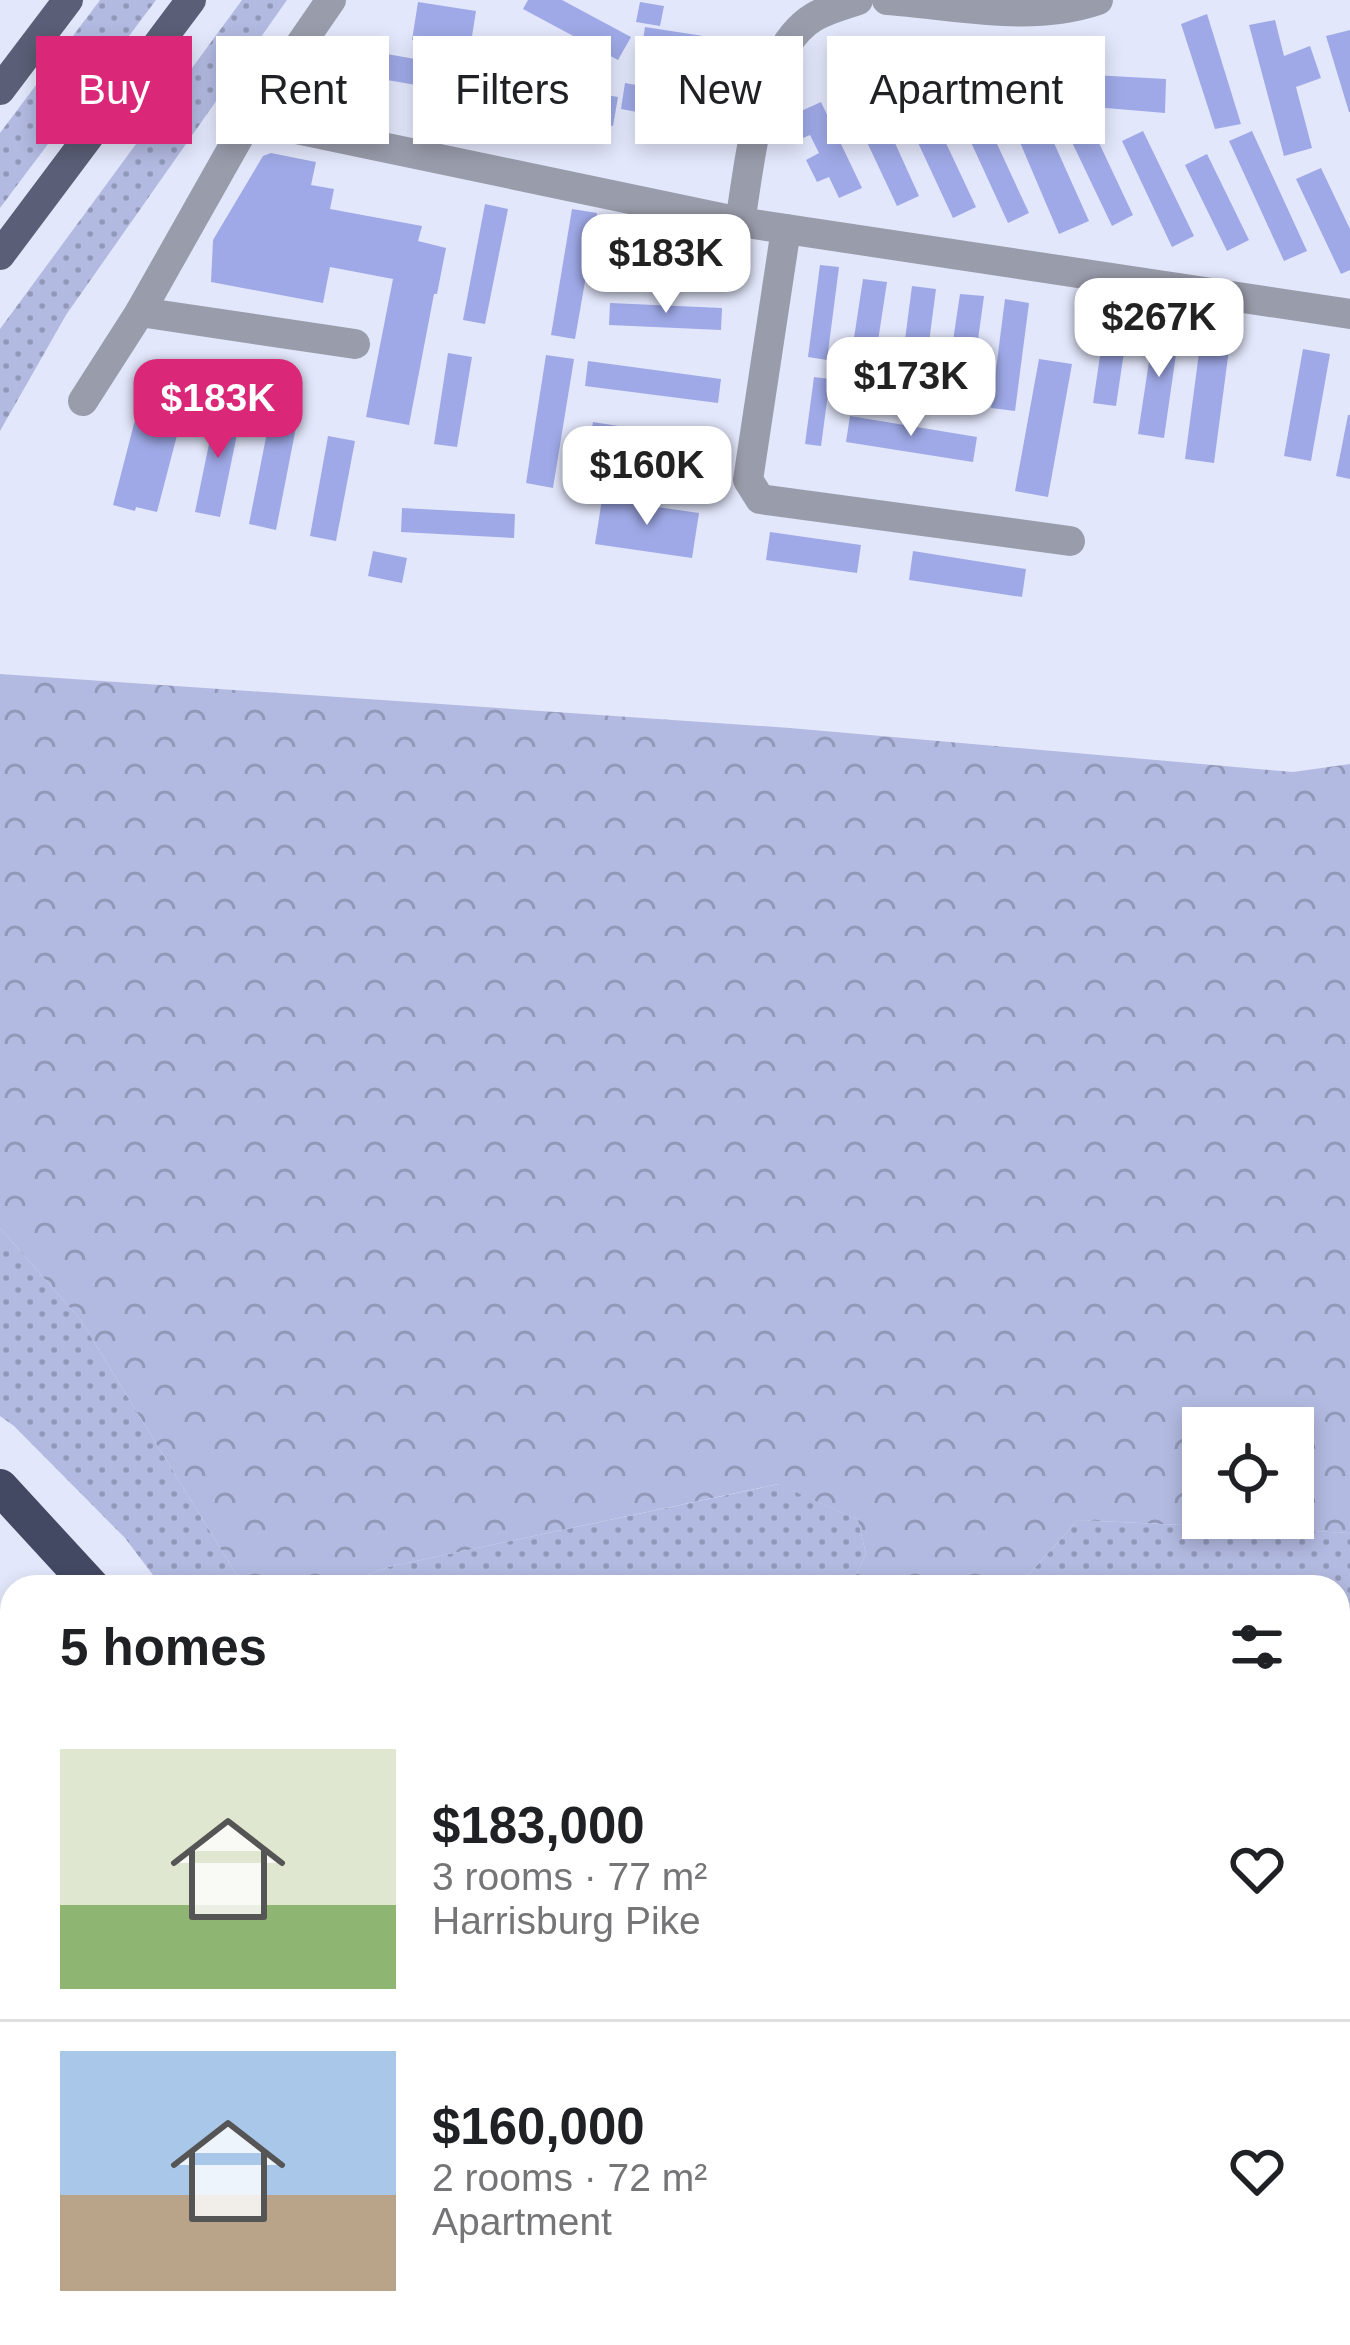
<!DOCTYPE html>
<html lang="en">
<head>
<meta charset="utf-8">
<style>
	body { margin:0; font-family:Arial,sans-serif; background:#f6f6f6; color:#202124; height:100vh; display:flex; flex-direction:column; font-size:45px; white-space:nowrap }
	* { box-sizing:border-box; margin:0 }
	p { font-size:39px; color:#757577 }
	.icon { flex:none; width:66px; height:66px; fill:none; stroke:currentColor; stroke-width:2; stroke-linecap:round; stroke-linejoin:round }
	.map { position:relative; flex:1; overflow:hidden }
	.details { position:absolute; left:0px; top:1575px; width:1350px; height:771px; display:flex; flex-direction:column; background:#fff; border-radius:36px 36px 0 0; box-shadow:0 6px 18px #0003 }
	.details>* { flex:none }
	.hud { position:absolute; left:36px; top:36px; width:1278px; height:108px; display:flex; gap:24px }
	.controls { position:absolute; left:1182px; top:1407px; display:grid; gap:24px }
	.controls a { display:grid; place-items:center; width:132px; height:132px; border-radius:0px; background:#fff; box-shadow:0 6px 18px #0003; font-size:60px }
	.price { position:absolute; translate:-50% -102px; padding:0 27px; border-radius:24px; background:#fff; color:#222; font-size:39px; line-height:78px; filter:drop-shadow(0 3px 6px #0008) }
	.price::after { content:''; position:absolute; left:50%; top:72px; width:36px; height:27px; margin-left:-18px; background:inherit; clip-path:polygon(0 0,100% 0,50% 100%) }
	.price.current { background:#db2777; color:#fff }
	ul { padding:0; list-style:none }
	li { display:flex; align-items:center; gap:36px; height:300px; padding:0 60px }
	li+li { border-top:3px solid #e0e0e0 }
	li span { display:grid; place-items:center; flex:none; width:336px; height:240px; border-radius:0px; color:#555 }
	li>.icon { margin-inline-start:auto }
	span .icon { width:144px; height:144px; fill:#fffc; stroke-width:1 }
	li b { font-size:51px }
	h2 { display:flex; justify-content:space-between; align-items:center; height:144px; padding:0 60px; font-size:51px }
	.pill { padding:0 42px; border-radius:0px; background:#fff; box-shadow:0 6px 18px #0003; font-size:42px; line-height:108px }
	.pill.current { background:#db2777; color:#fff }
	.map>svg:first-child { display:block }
</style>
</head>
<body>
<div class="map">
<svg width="1350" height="2345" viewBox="0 0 1350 2345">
	<defs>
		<pattern id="grass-dots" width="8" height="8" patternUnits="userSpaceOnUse" patternTransform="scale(3)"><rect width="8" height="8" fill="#b3bae1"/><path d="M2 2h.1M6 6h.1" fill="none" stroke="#9298b8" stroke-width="1.8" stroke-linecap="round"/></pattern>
		<pattern id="forest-crowns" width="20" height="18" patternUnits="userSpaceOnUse" patternTransform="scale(3)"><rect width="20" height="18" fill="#b3bae1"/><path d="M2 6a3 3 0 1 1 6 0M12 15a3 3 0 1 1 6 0" fill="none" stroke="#9298b8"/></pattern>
	</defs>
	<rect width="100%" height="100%" fill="#e3e7fb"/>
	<g fill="url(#grass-dots)">
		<path d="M100,0H156L0,208V133Z"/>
		<path d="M242,0H287L66,315L0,431V329Z"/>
		<path d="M0,1228L80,1319L244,1587H162L125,1538L14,1426L0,1416Z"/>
		<path d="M779,1484L858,1520L866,1554L850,1587H351L353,1581L388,1567Z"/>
		<path d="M1078,1520L1350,1533V1802L1338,1800V1587H1025L1028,1575Z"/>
		<path d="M1338,1846L1350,1847V2345H734L720,2334H1338Z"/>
		<path d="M12,1927V2334H632L645,2345H0V1958Z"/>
	</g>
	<path fill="url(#forest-crowns)" fill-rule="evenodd" d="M0,674L790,728L1293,772L1350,764V1533L1078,1520L1028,1575L1025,1587H850L866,1554L858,1520L778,1484L388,1567L353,1581L351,1587H244L80,1319L0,1228ZM1293,1428V1518H1203V1428Z"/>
	<g fill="#9fa9e7">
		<path d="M528,0H562L631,37L618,60L523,9Z"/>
		<path d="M418,2L476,11L470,49L412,40Z"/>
		<path d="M640,2L664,6L660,26L636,22Z"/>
		<path d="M1207,14L1241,124L1215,129L1181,24Z"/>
		<path d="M1275,20L1284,56L1310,46L1321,78L1296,87L1312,148L1284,156L1249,25Z"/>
		<path d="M645,27L755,44L750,69L641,52Z"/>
		<path d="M1350,30V112H1349L1326,36Z"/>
		<path d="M364,50L472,69L467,94L359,75Z"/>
		<path d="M964,50V78L863,79V51Z"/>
		<path d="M1060,50L1094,51L1093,75L1166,79L1165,113L1034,102L1037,68L1059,70Z"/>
		<path d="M491,76L618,97L613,126L486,105Z"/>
		<path d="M625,83L734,102L729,129L621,109Z"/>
		<path d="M821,102L862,188L839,198L829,177L817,182L806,160L819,153L810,135L803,138L796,123L803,119L799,112Z"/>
		<path d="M979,105L1029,213L1008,223L958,114Z"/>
		<path d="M930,109L976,207L953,218L907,119Z"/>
		<path d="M881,112L919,196L897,206L858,123Z"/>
		<path d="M1041,114L1089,221L1059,234L1013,126Z"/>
		<path d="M1091,126L1133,215L1112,226L1069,136Z"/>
		<path d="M1143,131L1194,236L1172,247L1122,141Z"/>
		<path d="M1252,131L1307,251L1284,261L1229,141Z"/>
		<path d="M271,153L316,162L311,185L334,189L330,209L422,226L418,241L446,248L437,294H434L409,425L366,417L393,279L330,267L323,303L211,282L213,240L263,156Z"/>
		<path d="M1207,154L1249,240L1227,251L1185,165Z"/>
		<path d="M1321,168L1350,229V270L1341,274L1296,179Z"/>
		<path d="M485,204L508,209L485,324L463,320Z"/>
		<path d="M572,209L597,213L575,339L551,335Z"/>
		<path d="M667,240L745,254L741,279L663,265Z"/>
		<path d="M820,265L839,267L827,360L808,357Z"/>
		<path d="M863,279L887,282L869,400L845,397Z"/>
		<path d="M912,286L936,289L924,381L900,378Z"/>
		<path d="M960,294L984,296L969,405L944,401Z"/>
		<path d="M1005,299L1029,303L1015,411L991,408Z"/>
		<path d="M610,303L722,308L721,330L609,325Z"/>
		<path d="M1106,316L1129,318L1116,406L1093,403Z"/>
		<path d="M1155,322L1180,326L1164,438L1138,434Z"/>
		<path d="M1202,330L1231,334L1214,463L1185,459Z"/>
		<path d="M1303,349L1330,354L1311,461L1284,456Z"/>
		<path d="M448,353L472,357L457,447L434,444Z"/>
		<path d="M546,355L574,359L553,488L526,483Z"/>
		<path d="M1039,359L1072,364L1048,497L1015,491Z"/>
		<path d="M588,361L721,379L718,403L585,386Z"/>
		<path d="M814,377L830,379L821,446L805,444Z"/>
		<path d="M143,389L166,395L161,411L182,416L157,512L136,507L135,511L113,505Z"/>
		<path d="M217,405L242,410L220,517L195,512Z"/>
		<path d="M1348,415H1350V479L1336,476Z"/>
		<path d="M850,416L977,437L973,462L846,442Z"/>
		<path d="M270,417L297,422L276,530L249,524Z"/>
		<path d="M593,422L712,441L708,466L588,448Z"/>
		<path d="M328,436L355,441L336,541L310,536Z"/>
		<path d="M602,499L699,513L692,558L595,544Z"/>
		<path d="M402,508L515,514L514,538L401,532Z"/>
		<path d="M770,532L861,545L857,573L766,560Z"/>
		<path d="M373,551L407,558L402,583L368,576Z"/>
		<path d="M913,551L1026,569L1022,597L909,580Z"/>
	</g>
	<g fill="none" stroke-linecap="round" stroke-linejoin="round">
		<g stroke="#999caa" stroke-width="30">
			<path d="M887,0C957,5 1030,23 1098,0"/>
			<path d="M249,119L740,222L1350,314"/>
			<path d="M740,222C750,163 759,50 814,17C827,9 844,5 858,0"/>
			<path d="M786,229L748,480L760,499L1070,541"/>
			<path d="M140,312L355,344"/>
			<path d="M83,401L140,312L249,119L331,0"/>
		</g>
		<g stroke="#5a5e76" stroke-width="30">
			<path d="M0,90L68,0"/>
			<path d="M0,255L191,0"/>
		</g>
		<g stroke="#434863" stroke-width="36">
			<path d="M0,1487L92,1587"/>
			<path d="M0,1757V1860"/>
			<path d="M672,2334L685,2345"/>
		</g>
	</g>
</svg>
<div class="controls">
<a><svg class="icon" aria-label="locate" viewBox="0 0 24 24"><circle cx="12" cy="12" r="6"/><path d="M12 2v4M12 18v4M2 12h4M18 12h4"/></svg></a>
</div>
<b class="price" style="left:666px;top:316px">$183K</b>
<b class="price" style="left:1159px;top:380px">$267K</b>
<b class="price" style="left:911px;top:439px">$173K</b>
<b class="price current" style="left:218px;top:461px">$183K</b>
<b class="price" style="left:647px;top:528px">$160K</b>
<div class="hud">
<a class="pill current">Buy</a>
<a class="pill">Rent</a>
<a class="pill">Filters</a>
<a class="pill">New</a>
<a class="pill">Apartment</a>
</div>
<section class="details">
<h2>5 homes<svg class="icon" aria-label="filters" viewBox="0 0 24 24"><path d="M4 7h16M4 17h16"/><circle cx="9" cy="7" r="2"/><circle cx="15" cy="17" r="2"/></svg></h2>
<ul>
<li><span style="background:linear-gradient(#dfe7d0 65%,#8fb573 0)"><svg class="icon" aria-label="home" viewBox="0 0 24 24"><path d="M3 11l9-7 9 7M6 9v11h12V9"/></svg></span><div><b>$183,000</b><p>3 rooms · 77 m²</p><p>Harrisburg Pike</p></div><svg class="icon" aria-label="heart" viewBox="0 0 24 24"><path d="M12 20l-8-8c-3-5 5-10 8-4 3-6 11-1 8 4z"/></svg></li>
<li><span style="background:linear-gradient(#a9c7e8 60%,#b9a48a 0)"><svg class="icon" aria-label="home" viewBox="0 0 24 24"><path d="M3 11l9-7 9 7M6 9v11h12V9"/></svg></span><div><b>$160,000</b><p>2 rooms · 72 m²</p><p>Apartment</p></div><svg class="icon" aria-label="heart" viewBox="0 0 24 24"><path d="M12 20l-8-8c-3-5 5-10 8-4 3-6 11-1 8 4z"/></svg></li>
</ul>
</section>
</div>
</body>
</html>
